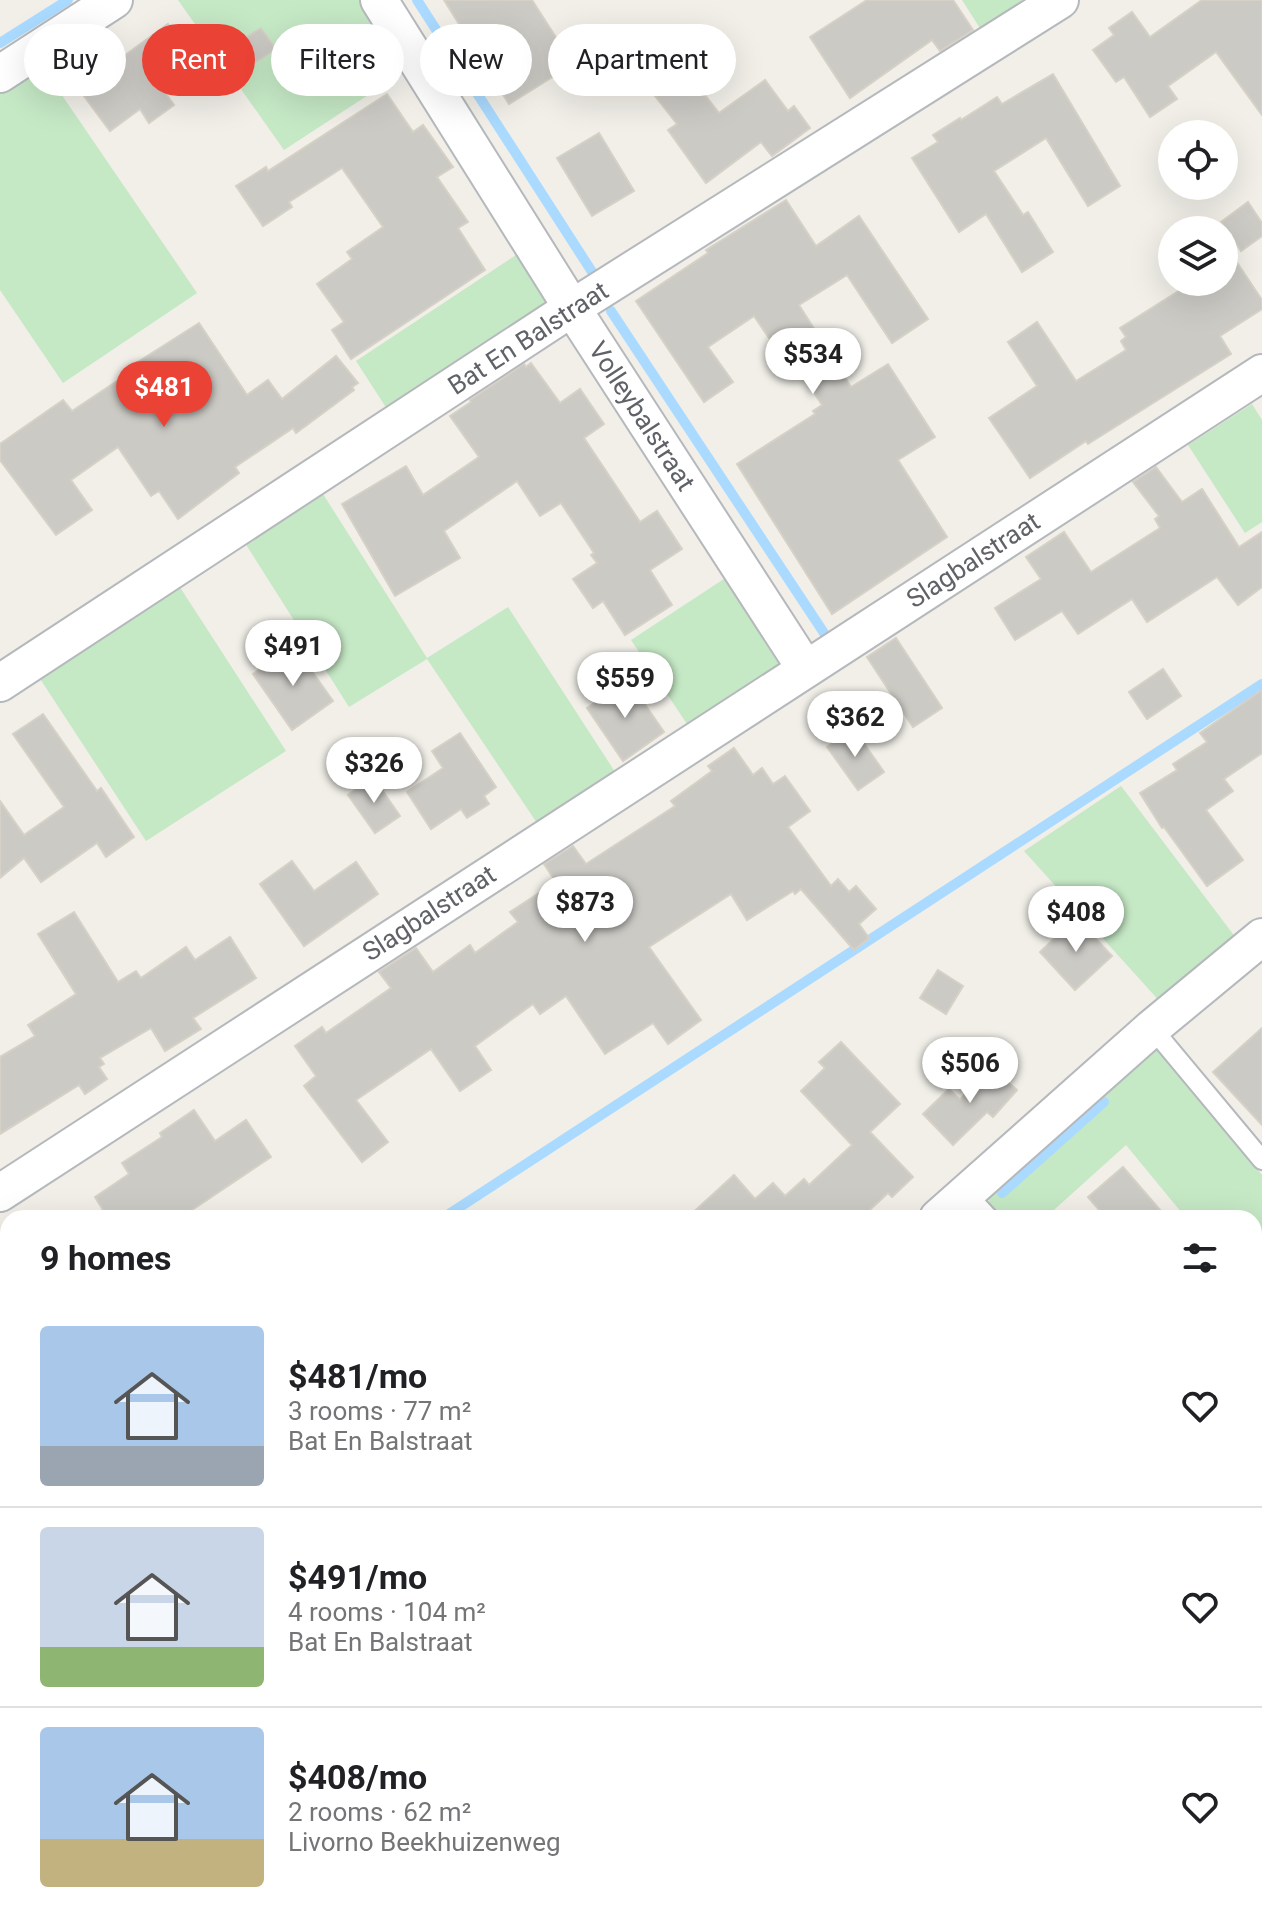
<!DOCTYPE html>
<html lang="en">
<head>
<meta charset="utf-8">
<style>
	body { margin:0; font-family:Roboto,sans-serif; background:#f6f6f6; color:#202124; height:100vh; display:flex; flex-direction:column; font-size:30px; white-space:nowrap }
	* { box-sizing:border-box; margin:0 }
	p { font-size:26px; color:#757577 }
	.icon { flex:none; width:44px; height:44px; fill:none; stroke:currentColor; stroke-width:2; stroke-linecap:round; stroke-linejoin:round }
	.map { position:relative; flex:1; overflow:hidden }
	.drawer { position:absolute; left:0px; top:1210px; width:1262px; height:712px; display:flex; flex-direction:column; background:#fff; border-radius:24px 24px 0 0; box-shadow:0 8px 32px #0002 }
	.drawer>* { flex:none }
	.banner { position:absolute; left:24px; top:24px; width:800px; height:72px; display:flex; gap:16px }
	.fabs { position:absolute; left:1158px; top:120px; display:grid; gap:16px }
	.fabs a { display:grid; place-items:center; width:80px; height:80px; border-radius:50%; background:#fff; box-shadow:0 8px 32px #0002; font-size:40px }
	.price { position:absolute; translate:-50% -68px; padding:0 18px; border-radius:28px; background:#fff; color:#222; font-size:26px; line-height:52px; filter:drop-shadow(0 2px 4px #0008) }
	.price::after { content:''; position:absolute; left:50%; top:48px; width:24px; height:18px; margin-left:-12px; background:inherit; clip-path:polygon(0 0,100% 0,50% 100%) }
	.price.on { background:#ea4335; color:#fff }
	ul { padding:0; list-style:none }
	li { display:flex; align-items:center; gap:24px; height:200px; padding:0 40px }
	li+li { border-top:2px solid #e0e0e0 }
	li span { display:grid; place-items:center; flex:none; width:224px; height:160px; border-radius:8px; color:#555 }
	li>.icon { margin-inline-start:auto }
	span .icon { width:96px; height:96px; fill:#fffc; stroke-width:1 }
	li b { font-size:34px }
	h2 { display:flex; justify-content:space-between; align-items:center; height:96px; padding:0 40px; font-size:34px }
	.pill { padding:0 28px; border-radius:36px; background:#fff; box-shadow:0 8px 32px #0002; font-size:28px; line-height:72px }
	.pill.on { background:#ea4335; color:#fff }
	.map>svg:first-child { display:block }
</style>
</head>
<body>
<div class="map">
<svg width="1262" height="1922" viewBox="0 0 1262 1922">
	<rect width="100%" height="100%" fill="#f1efe8"/>
	<g fill="#c5e8c5">
		<path d="M178,0H367L408,69L284,150Z"/>
		<path d="M962,0H1021L1027,9L985,36Z"/>
		<path d="M42,66L197,293L63,383L0,290V94Z"/>
		<path d="M525,249L548,283L547,310L387,409L356,361Z"/>
		<path d="M1252,404L1262,420V522L1245,533L1188,445Z"/>
		<path d="M323,494L427,658L508,607L619,778L541,829L427,659L349,707L245,543Z"/>
		<path d="M733,573L786,664L691,730L631,640Z"/>
		<path d="M174,578L286,751L146,841L33,668Z"/>
		<path d="M1121,786L1236,938L1163,1005L1024,851Z"/>
		<path d="M1153,1042L1262,1175V1310L1254,1300V1218H1186L1126,1145L1045,1218H998L991,1211L988,1197Z"/>
		<path d="M0,1603L8,1613V1820L0,1826Z"/>
		<path d="M1254,1809L1262,1818V1922H1215L1219,1918L1215,1914H1254Z"/>
	</g>
	<g fill="none" stroke-linecap="round" stroke-linejoin="round">
		<g stroke="#aadaff" stroke-width="10">
			<path d="M417,0L596,278"/>
			<path d="M0,43L68,0"/>
			<path d="M611,311L824,633"/>
			<path d="M1002,1193L1104,1102"/>
			<path d="M443,1218L1262,684"/>
			<path d="M0,1502L8,1497"/>
			<path d="M218,1922L227,1914"/>
		</g>
	</g>
	<g fill="#cccac5" stroke="#d6d1c6" stroke-width="2">
		<path d="M444,0H532L573,64L509,104Z"/>
		<path d="M867,0H953L973,30L940,51L932,40L850,98L810,37Z"/>
		<path d="M1202,0H1262V115L1216,52L1168,86L1177,99L1150,117L1124,77L1116,82L1093,50L1114,35L1109,28L1132,12L1150,37Z"/>
		<path d="M168,24L196,61L161,87L174,105L149,123L140,109L110,131L84,96L107,79L102,72Z"/>
		<path d="M261,28L276,49L248,67L234,45Z"/>
		<path d="M665,43L719,113L765,80L788,111L794,106L810,128L772,156L761,142L706,183L668,130L677,124L633,68Z"/>
		<path d="M1053,74L1120,186L1088,206L1046,138L994,171L1023,215L1028,212L1053,252L1022,272L986,214L959,232L912,158L938,142L933,135L960,118L961,120L997,97L1002,104Z"/>
		<path d="M387,94L413,132L423,125L453,167L437,177L468,222L458,228L485,270L351,359L332,330L344,322L317,284L352,259L347,252L383,227L342,168L289,202L292,207L263,226L236,186L266,167L268,171Z"/>
		<path d="M599,133L634,191L592,216L557,158Z"/>
		<path d="M786,200L816,246L859,216L928,319L892,343L847,275L799,305L851,387L888,364L935,437L898,460L947,537L832,614L737,464L815,414L813,411L822,405L794,362L788,366L754,316L708,347L733,382L704,402L636,301L708,253L706,250Z"/>
		<path d="M1248,202L1262,223V236L1241,251L1221,222Z"/>
		<path d="M1224,243L1262,300V309L1220,336L1231,354L1088,444L1086,441L1030,478L989,418L1037,386L1008,342L1037,322L1076,381L1126,350L1121,341L1126,337L1120,328L1193,282H1224Z"/>
		<path d="M199,323L247,395L268,380L282,399L336,356L358,383L352,387L354,390L296,433L293,428L235,467L239,473L178,519L159,491L151,496L118,447L71,480L92,510L56,535L0,460V444L63,400L72,411L132,371L130,367Z"/>
		<path d="M531,363L560,403L580,389L604,424L584,438L640,522L657,511L682,549L650,570L672,605L625,635L603,601L593,608L573,579L597,563L591,555L594,553L561,503L540,516L517,481L444,531L460,558L395,596L342,504L406,466L423,495L479,457L450,416L471,402L470,400L524,364L526,367Z"/>
		<path d="M1156,467L1182,502L1202,489L1239,547L1262,532V587L1238,605L1217,577L1147,622L1132,599L1078,634L1062,611L1015,640L995,608L1041,579L1026,557L1064,532L1091,572L1160,528L1155,519L1159,516L1133,482Z"/>
		<path d="M896,638L942,708L913,727L867,657Z"/>
		<path d="M294,646L333,701L292,730L253,674Z"/>
		<path d="M1163,669L1181,696L1147,719L1129,692Z"/>
		<path d="M628,680L664,732L623,761L587,708Z"/>
		<path d="M1262,690V753L1224,779L1233,791L1206,810L1243,860L1207,886L1164,827L1162,828L1140,793L1177,770L1173,764L1207,742L1200,733Z"/>
		<path d="M43,714L97,791L101,788L134,837L106,857L97,843L41,882L24,858L0,878V801L24,835L64,807L13,734Z"/>
		<path d="M853,728L884,772L858,790L827,747Z"/>
		<path d="M460,733L496,787L484,796L489,804L467,818L461,809L431,829L407,792L443,768L432,751Z"/>
		<path d="M734,748L753,775L762,768L773,784L785,776L810,811L788,827L831,886L838,879L849,892L856,886L876,909L859,924L869,938L854,950L801,889L795,894L793,891L747,920L731,894L649,947L701,1020L668,1044L653,1023L605,1054L566,996L540,1014L533,1004L475,1046L491,1070L460,1091L431,1049L356,1100L388,1142L362,1162L304,1086L316,1076L295,1046L322,1027L326,1033L391,988L379,972L416,948L433,972L470,945L475,953L518,922L510,912L556,882L544,864L573,846L586,864L675,806L671,801L712,771L708,766Z"/>
		<path d="M373,777L400,816L375,833L348,795Z"/>
		<path d="M292,861L314,891L356,862L378,894L304,946L260,884Z"/>
		<path d="M74,912L118,982L136,971L141,978L186,947L195,960L230,937L256,978L193,1018L201,1029L165,1051L151,1028L100,1058L104,1064L99,1067L107,1079L85,1094L79,1085L0,1134V1057L35,1036L28,1025L76,994L38,934Z"/>
		<path d="M1076,918L1112,956L1075,990L1040,952Z"/>
		<path d="M938,970L963,986L946,1014L920,998Z"/>
		<path d="M1262,1028V1125L1213,1072Z"/>
		<path d="M841,1042L900,1104L870,1132L913,1177L892,1197L888,1193L861,1218H687L734,1175L755,1199L773,1183L785,1196L804,1179L809,1185L852,1145L801,1091L825,1068L819,1062Z"/>
		<path d="M989,1066L1017,1090L993,1117L987,1112L953,1145L923,1114L949,1089L960,1100Z"/>
		<path d="M194,1110L215,1141L246,1120L271,1157L180,1218H108L95,1197L129,1174L122,1163L162,1137L160,1133Z"/>
		<path d="M1123,1167L1167,1218H1106L1088,1197Z"/>
	</g>
	<g fill="none" stroke-linecap="round" stroke-linejoin="round">
		<g stroke="#b5b8bc" stroke-width="22">
			<g id="service">
				<path d="M1152,1028L1262,1160"/>
				<path d="M965,1192L989,1218"/>
				<path d="M0,1267L8,1278"/>
				<path d="M1254,1515L1262,1524"/>
				<path d="M957,1914L963,1922"/>
			</g>
		</g>
		<g stroke="#b5b8bc" stroke-width="40">
			<g id="minor">
				<path d="M379,0L572,308L805,668"/>
				<path d="M0,74L114,0"/>
				<path d="M0,683L572,308L1060,0"/>
				<path d="M0,1193L1262,373"/>
				<path d="M938,1218L1152,1028L1262,937"/>
				<path d="M177,1922L185,1914"/>
			</g>
		</g>
		<use href="#service" stroke="#fff" stroke-width="18"/>
		<use href="#minor" stroke="#fff" stroke-width="36"/>
	</g>
	<g text-anchor="middle" dominant-baseline="central" stroke-width="6" stroke-linejoin="round" paint-order="stroke">
		<g font-size="26" fill="#5f6368" stroke="#fff">
			<text transform="translate(528 338) rotate(-33)">Bat En Balstraat</text>
			<text transform="translate(642 416) rotate(57)">Volleybalstraat</text>
			<text transform="translate(973 560) rotate(-33)">Slagbalstraat</text>
			<text transform="translate(429 913) rotate(-33)">Slagbalstraat</text>
		</g>
	</g>
</svg>
<div class="fabs">
<a><svg class="icon" aria-label="locate" viewBox="0 0 24 24"><circle cx="12" cy="12" r="6"/><path d="M12 2v4M12 18v4M2 12h4M18 12h4"/></svg></a>
<a><svg class="icon" aria-label="layers" viewBox="0 0 24 24"><path d="M12 4l9 5-9 5-9-5zM3 14l9 5 9-5"/></svg></a>
</div>
<b class="price" style="left:813px;top:396px">$534</b>
<b class="price on" style="left:164px;top:429px">$481</b>
<b class="price" style="left:293px;top:688px">$491</b>
<b class="price" style="left:625px;top:720px">$559</b>
<b class="price" style="left:855px;top:759px">$362</b>
<b class="price" style="left:374px;top:805px">$326</b>
<b class="price" style="left:585px;top:944px">$873</b>
<b class="price" style="left:1076px;top:954px">$408</b>
<b class="price" style="left:970px;top:1105px">$506</b>
<div class="banner">
<a class="pill">Buy</a>
<a class="pill on">Rent</a>
<a class="pill">Filters</a>
<a class="pill">New</a>
<a class="pill">Apartment</a>
</div>
<section class="drawer">
<h2>9 homes<svg class="icon" aria-label="filters" viewBox="0 0 24 24"><path d="M4 7h16M4 17h16"/><circle cx="9" cy="7" r="2"/><circle cx="15" cy="17" r="2"/></svg></h2>
<ul>
<li><span style="background:linear-gradient(#a9c7e8 75%,#9aa5b1 0)"><svg class="icon" aria-label="home" viewBox="0 0 24 24"><path d="M3 11l9-7 9 7M6 9v11h12V9"/></svg></span><div><b>$481/mo</b><p>3 rooms · 77 m²</p><p>Bat En Balstraat</p></div><svg class="icon" aria-label="heart" viewBox="0 0 24 24"><path d="M12 20l-8-8c-3-5 5-10 8-4 3-6 11-1 8 4z"/></svg></li>
<li><span style="background:linear-gradient(#c9d6e8 75%,#8fb573 0)"><svg class="icon" aria-label="home" viewBox="0 0 24 24"><path d="M3 11l9-7 9 7M6 9v11h12V9"/></svg></span><div><b>$491/mo</b><p>4 rooms · 104 m²</p><p>Bat En Balstraat</p></div><svg class="icon" aria-label="heart" viewBox="0 0 24 24"><path d="M12 20l-8-8c-3-5 5-10 8-4 3-6 11-1 8 4z"/></svg></li>
<li><span style="background:linear-gradient(#a9c7e8 70%,#c2b280 0)"><svg class="icon" aria-label="home" viewBox="0 0 24 24"><path d="M3 11l9-7 9 7M6 9v11h12V9"/></svg></span><div><b>$408/mo</b><p>2 rooms · 62 m²</p><p>Livorno Beekhuizenweg</p></div><svg class="icon" aria-label="heart" viewBox="0 0 24 24"><path d="M12 20l-8-8c-3-5 5-10 8-4 3-6 11-1 8 4z"/></svg></li>
</ul>
</section>
</div>
</body>
</html>
